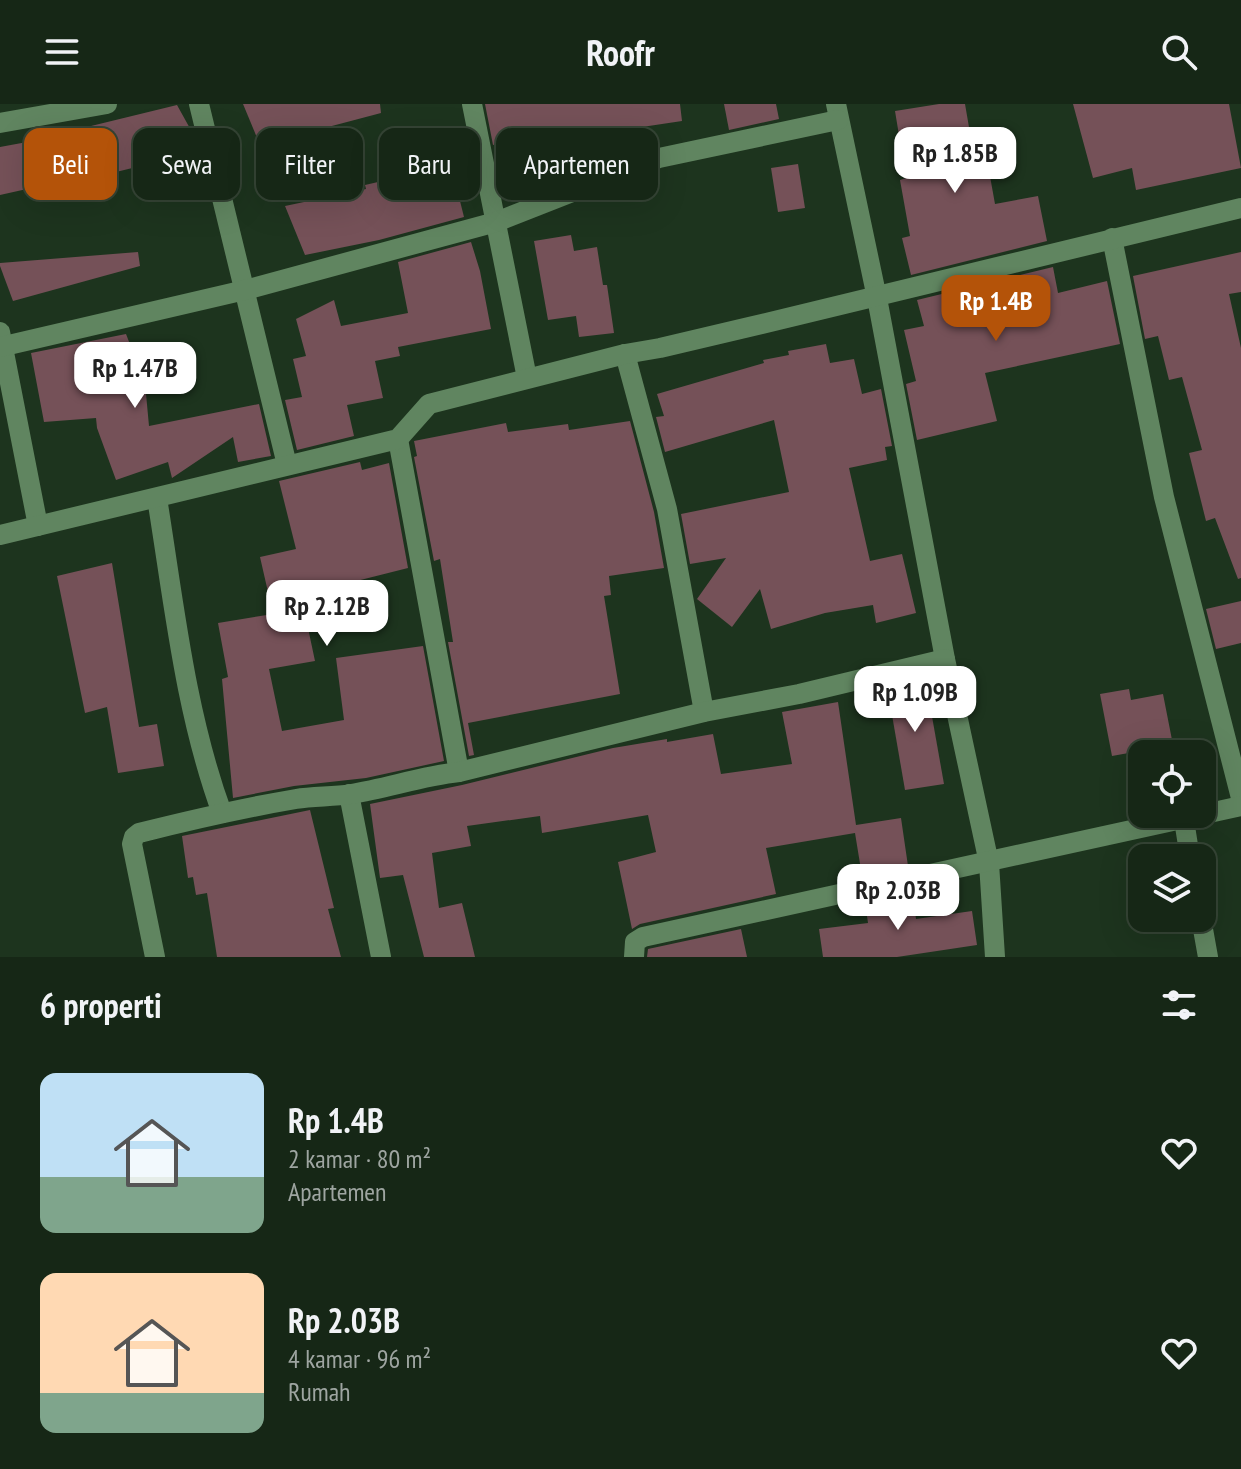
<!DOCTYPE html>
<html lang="id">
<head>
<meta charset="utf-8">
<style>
	body { margin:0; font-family:"PT Sans Narrow",sans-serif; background:#233323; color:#f1f3f6; height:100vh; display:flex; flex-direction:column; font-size:30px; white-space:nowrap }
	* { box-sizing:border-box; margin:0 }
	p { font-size:26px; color:#9ea5a1 }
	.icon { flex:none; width:44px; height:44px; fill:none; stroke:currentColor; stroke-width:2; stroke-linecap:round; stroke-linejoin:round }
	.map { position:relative; height:853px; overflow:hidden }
	.details { display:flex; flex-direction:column; background:#162716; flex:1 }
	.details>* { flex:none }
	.banner { position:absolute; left:24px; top:24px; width:800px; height:72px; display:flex; gap:16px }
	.fabs { position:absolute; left:1128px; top:636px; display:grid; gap:16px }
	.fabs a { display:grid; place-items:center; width:88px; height:88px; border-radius:16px; background:#162716; box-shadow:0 8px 32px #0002,0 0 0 2px #354435; font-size:40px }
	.price { position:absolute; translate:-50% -68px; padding:0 18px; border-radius:16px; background:#fff; color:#222; font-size:26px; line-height:52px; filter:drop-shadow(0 2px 4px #0008) }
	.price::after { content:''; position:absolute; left:50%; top:48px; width:24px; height:18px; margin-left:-12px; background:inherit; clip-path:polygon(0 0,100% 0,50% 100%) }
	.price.active { background:#b45309; color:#fff }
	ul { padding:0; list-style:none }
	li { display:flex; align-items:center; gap:24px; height:200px; padding:0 40px }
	li span { display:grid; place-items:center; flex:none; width:224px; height:160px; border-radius:16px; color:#555 }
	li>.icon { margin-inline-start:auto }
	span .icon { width:96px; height:96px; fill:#fffc; stroke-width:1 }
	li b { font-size:34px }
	h2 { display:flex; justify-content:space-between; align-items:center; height:96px; padding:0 40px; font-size:34px }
	.chip { padding:0 28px; border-radius:16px; background:#162716; box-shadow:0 8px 32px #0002,0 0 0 2px #354435; font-size:28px; line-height:72px }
	.chip.active { background:#b45309; color:#fff }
	header { display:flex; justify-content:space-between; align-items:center; height:104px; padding:0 40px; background:#162716; font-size:36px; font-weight:700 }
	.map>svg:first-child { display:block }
</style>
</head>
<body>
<header><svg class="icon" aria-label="menu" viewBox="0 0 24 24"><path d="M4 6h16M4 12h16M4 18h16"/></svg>Roofr<svg class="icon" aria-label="search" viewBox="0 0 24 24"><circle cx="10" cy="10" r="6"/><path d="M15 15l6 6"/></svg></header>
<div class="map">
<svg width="1241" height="853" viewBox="0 0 1241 853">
	<rect width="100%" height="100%" fill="#1d341e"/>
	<g fill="#755158">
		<path d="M243,0H380L381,9L260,41Z"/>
		<path d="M485,0H680L682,17L602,29L601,22L543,33V30L493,41Z"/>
		<path d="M724,0H776L779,15L729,26Z"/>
		<path d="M939,0H965L974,52L986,50L995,100L1038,92L1047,137L911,171L902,134L910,132L900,76L906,74L895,7Z"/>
		<path d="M1073,0H1229L1241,64L1136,86L1132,64L1093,74Z"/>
		<path d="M177,1L192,28L197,48L104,71L103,68L0,91V43L92,26L91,22Z"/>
		<path d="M798,60L805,104L778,108L771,64Z"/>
		<path d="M434,65L438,81L455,77L464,113L379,136L305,151L285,102L366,85L365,81Z"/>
		<path d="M571,131L574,147L597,143L603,181H607L614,229L579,233L576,212L548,216L534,137Z"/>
		<path d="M471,138L480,167L491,225L398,243L400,252L375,257L383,294L347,301L354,332L297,346L285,296L302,293L293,255L306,252L296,215L334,196L341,222L408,209L398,158Z"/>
		<path d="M138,148L140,162L13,197L0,162V159Z"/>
		<path d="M1241,148V188L1229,190L1241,244V474L1238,475L1215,414L1206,417L1189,349L1202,346L1182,273L1169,276L1158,232L1145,235L1133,172Z"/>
		<path d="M1053,163L1058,189L1107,177L1120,240L985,269L997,317L917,336L906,280L916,277L904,226L924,222L917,196Z"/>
		<path d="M126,230L145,279L149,322L259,300L271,352L238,358L233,333L172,374L168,358L116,376L97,324L96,314L44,318L31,249Z"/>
		<path d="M826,240L830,259L854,255L862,290L881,285L892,342L885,343L887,356L849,364L870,457L902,450L916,509L876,519L873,501L825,509L771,525L760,485L732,523L697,495L726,454L690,460L681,410L789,388L774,316L665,348L656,313L664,312L657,290L764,259L763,256L789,251L788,247Z"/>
		<path d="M630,317L654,408L664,464L609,472L611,491L604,492L620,590L468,619L474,651L469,652L448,538H453L440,455L434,457L414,353L417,352L414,337L506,319L508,328L568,320L569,326Z"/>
		<path d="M360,358L362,366L389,359L408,464L301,491L315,557L269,565L282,627L344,616L336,554L423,542L444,657L366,674L294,682L233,694L222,575L228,573L218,519L273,510L260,453L296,445L279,377Z"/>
		<path d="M112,459L139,623L157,620L164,662L118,669L107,603L85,609L57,472Z"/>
		<path d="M1241,497V539L1216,545L1206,505Z"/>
		<path d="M925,573L944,680L905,686L887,582Z"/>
		<path d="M1129,585L1131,596L1163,590L1173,641L1112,652L1100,590Z"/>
		<path d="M838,598L856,721L901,714L908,762L862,772L855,729L766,744L776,790L640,820L632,825L618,758L656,748L648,711L542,729L540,712L467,722L471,742L432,749L439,804L462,799L475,853H424L403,771L380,774L370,700L462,681L613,644L667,635V638L713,630L721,670L792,660L782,608Z"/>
		<path d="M310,706L334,804L328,805L341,853H217L207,789L196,791L193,773L188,774L182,732Z"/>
		<path d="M912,787L916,815L972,807L977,841L897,853H823L819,825L868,819L865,798Z"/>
		<path d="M741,825L747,853H647L648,845Z"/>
	</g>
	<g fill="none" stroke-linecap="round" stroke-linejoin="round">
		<g stroke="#608560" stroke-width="20">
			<path d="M199,0L287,361"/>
			<path d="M472,0L527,274"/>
			<path d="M836,0L877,194L945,555L989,759L995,853"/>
			<path d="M0,19L107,0"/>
			<path d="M1112,134L1164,393L1241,694"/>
			<path d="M0,228L38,422"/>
			<path d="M0,243L245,186L496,118L659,54L838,16"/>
			<path d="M625,250L667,405L704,608"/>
			<path d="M398,335L459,668"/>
			<path d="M157,394C174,499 185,608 222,709"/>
			<path d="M0,431L398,335L429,300L625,250L660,244C854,199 1047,150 1241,104"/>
			<path d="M349,690L381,853"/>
			<path d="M1184,716L1190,754"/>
			<path d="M1201,814L1208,853"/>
			<path d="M155,853L132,740L134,733L139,729C191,716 243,704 296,695C314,692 333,693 351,690C388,684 422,672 459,668L704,608L799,590L945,555"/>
			<path d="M634,853L635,838L643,833L1241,702"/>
		</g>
	</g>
</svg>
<div class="fabs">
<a><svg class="icon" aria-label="locate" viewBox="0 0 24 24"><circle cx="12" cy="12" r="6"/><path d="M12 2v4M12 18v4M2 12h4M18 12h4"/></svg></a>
<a><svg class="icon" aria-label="layers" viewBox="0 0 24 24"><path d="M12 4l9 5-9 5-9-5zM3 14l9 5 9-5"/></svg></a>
</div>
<b class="price" style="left:955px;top:91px">Rp 1.85B</b>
<b class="price active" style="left:996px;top:239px">Rp 1.4B</b>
<b class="price" style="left:135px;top:306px">Rp 1.47B</b>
<b class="price" style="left:327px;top:544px">Rp 2.12B</b>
<b class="price" style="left:915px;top:630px">Rp 1.09B</b>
<b class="price" style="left:898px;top:828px">Rp 2.03B</b>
<div class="banner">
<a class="chip active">Beli</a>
<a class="chip">Sewa</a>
<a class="chip">Filter</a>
<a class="chip">Baru</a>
<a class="chip">Apartemen</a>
</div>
</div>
<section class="details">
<h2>6 properti<svg class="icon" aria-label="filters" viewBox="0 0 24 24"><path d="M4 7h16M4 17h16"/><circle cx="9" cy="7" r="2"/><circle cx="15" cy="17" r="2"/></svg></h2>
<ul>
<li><span style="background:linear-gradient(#bfe0f5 65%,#7fa58c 0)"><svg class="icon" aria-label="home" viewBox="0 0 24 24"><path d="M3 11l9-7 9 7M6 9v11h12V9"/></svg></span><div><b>Rp 1.4B</b><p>2 kamar · 80 m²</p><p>Apartemen</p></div><svg class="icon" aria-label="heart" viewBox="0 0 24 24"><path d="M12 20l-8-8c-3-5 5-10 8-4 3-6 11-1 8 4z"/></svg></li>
<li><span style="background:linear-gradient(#ffd9b3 75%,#7fa58c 0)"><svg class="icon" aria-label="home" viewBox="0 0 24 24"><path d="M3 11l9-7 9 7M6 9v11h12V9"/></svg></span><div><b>Rp 2.03B</b><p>4 kamar · 96 m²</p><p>Rumah</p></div><svg class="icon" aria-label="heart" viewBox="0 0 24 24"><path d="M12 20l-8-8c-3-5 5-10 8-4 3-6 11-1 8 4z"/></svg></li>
</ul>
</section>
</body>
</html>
